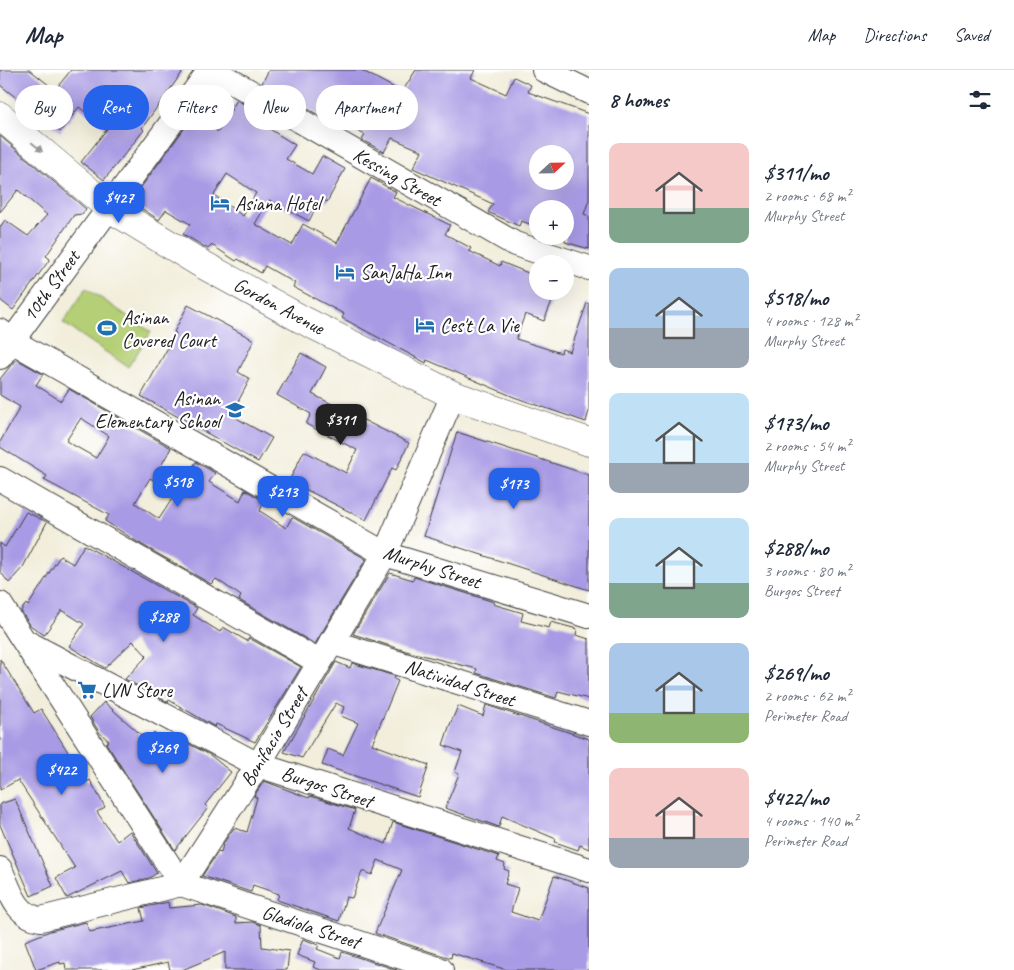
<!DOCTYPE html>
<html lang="en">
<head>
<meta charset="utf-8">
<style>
	body { margin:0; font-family:Caveat,sans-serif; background:#f6f6f7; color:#1f2937; height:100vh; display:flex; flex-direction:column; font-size:19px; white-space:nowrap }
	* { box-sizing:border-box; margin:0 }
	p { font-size:16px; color:#747a83 }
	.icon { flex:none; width:28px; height:28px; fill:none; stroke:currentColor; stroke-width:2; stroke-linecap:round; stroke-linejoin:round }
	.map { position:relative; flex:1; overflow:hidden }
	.sheet { display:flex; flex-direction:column; background:#fff; width:425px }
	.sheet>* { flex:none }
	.guide { position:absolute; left:15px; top:15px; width:475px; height:45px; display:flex; gap:10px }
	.needle { width:32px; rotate:68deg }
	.buttons { position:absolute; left:529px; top:75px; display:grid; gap:10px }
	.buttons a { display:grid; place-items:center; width:45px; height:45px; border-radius:50%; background:#fff; box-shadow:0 5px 20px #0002; font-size:25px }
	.price { position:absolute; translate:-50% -42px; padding:0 11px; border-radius:10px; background:#2563eb; color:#fff; font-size:16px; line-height:32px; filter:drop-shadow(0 1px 2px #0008) }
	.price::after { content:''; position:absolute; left:50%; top:30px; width:15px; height:11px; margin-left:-8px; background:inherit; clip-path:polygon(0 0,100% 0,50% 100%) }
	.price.on { background:#222; color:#fff }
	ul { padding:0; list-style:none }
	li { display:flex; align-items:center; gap:15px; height:125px; padding:0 20px }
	li span { display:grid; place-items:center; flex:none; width:140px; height:100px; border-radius:10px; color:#555 }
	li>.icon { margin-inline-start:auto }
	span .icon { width:60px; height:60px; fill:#fffc; stroke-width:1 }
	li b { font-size:21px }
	h2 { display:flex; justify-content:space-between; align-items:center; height:60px; padding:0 20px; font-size:21px }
	.tag { padding:0 18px; border-radius:22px; background:#fff; box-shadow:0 5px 20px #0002; font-size:18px; line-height:45px }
	.tag.on { background:#2563eb; color:#fff }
	header { display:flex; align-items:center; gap:30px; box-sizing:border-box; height:70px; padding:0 25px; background:#fff; border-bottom:1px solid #e0e1e3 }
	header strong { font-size:24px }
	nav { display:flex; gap:28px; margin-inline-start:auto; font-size:18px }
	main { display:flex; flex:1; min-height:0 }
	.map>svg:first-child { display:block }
</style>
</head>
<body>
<header>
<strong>Map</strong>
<nav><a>Map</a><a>Directions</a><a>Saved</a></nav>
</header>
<main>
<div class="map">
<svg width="589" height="900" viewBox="0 0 589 900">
	<rect width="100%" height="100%" fill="#fff"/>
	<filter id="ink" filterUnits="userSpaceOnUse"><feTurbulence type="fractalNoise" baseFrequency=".02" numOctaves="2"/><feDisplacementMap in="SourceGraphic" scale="10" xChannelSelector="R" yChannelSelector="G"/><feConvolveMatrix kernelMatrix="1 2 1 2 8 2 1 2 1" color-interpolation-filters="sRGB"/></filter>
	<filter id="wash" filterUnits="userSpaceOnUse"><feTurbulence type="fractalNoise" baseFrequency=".0096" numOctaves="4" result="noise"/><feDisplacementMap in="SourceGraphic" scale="20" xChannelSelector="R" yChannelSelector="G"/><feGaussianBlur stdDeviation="1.12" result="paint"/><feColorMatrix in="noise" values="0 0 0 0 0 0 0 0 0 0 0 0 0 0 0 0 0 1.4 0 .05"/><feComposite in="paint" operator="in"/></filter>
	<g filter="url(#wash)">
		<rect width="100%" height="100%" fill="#f2eedb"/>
		<path fill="#b4cf75" stroke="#687648" d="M86,218L151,262L128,297L63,253Z"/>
		<g id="blocks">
			<g fill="#a89ae4" fill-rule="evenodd">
				<path d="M0,0H30L55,20L71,0H184L142,58L144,60L104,110L81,92L107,59L79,37L60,62L0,15Z"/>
				<path d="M269,0H361L402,22L416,0H475L471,8L506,24L514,7L531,15L528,22L589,44V130L584,144L589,146V179L565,172V139H538V157L521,151L519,156L488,142L493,134L413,98L422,81L392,68L384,82L362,70L365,65L331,47L329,51L262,13ZM538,84H565V111H538Z"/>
				<path d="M237,30L261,44L257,51L295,75L286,89L312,104L322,86L345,99L327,132L321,128L309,151L269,130L255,154L292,175L303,154L337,173L371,108L396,122L393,127L450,155L445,164L471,178L469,181L500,196L501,192L538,207V221H556L544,251L525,244L516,269L561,283L562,279L570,282L587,233L589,234V341L586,352L514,327L427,290L426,293L342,248L344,244L293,217L295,213L265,196L261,203L238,189L236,191L212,175L208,179L183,164L190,154L166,140L159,150L135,134L143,122L139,120L195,44L218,62ZM227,104L256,123L243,146L214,125Z"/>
				<path d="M0,66L86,139L82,144L74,145L46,186L50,189L13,240L0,230V157L5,150L28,166L47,145L18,120L0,142Z"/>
				<path d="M188,235L254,270L238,302L250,309L231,345L272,368L258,392L141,326L176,263L174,262Z"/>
				<path d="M301,283L326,297L312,324L409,373L396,400L392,398L366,450L289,411L304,381L346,403L357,380L306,354L311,344L277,325Z"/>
				<path d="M16,289L43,304L36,315L61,331L69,319L171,378L153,410L150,408L135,433L159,449L196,392L215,403L209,412L240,431L245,420L264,431L260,441L286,458L292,447L366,489L315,574L239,530L241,526L216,509L211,514L139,473L105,451L109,445L44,410L47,406L0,377V372L20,337L0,325V309ZM81,348L109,366L96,388L66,371Z"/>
				<path d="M457,362L589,405V520L424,466Z"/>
				<path d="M26,442L47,452L23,497L9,513L0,501V473L5,477Z"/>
				<path d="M84,475L197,538L193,545L220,562L223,557L247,571L249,568L301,597L255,672L216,654L215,657L169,630L168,632L125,609L147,586L133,571L105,598L69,576L84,554L62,540L44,565L30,555L21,541L26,534L28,536L60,486L73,494Z"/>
				<path d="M390,503L413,510L414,507L494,532L493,534L523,543L521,551L549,558L551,552L577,559L576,565L589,569V629L558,621L556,628L476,603L477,599L406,581L353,564Z"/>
				<path d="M0,589L34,643L41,639L87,712L90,710L105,737L97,742L117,771L130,761L157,803L149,808L129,813L122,801L67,828L56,808L75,798L18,710L0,720Z"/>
				<path d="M336,592L350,598L352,593L395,606L394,609L398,611L372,674L429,695L418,727L322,695L328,679L343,685L358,653L341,646L344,637L336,633L302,688L284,682Z"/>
				<path d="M104,632L147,670L154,662L176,683L185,672L210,685L231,702L205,735L208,738L175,780L106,673L109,671L99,662L90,647Z"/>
				<path d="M486,635L589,669V779L580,775L578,780L555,772L556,769L502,746L499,757L445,738L459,704L455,702L462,682L443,675L449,657L458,636L483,646Z"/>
				<path d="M264,711L309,728L310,726L355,740L349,758L386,774L393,752L499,786L497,791L505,794L504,799L509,801L505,814L518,818L511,842L538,851L554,806L589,818V900H507L452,883L451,888L434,883L377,864L375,863L402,800L378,790L372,805L362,801L352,828L346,827L339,851L277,830L279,824L253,815L251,822L202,806L218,782L221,783L223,774L234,758L247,762L257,728L254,726Z"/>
				<path d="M15,729L53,816L31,826L0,755V734Z"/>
				<path d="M168,832L169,838L202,835L236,847V853L253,852L261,855L262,877L289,881L287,900H225V882L182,900H170L168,892L132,900H66L65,893L60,894V892L36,900L25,871L50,861L86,852L89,862L144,851L141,838Z"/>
				<path d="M303,869L319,875L317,879L340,888L342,882L397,900H321L313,897L315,892L297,885Z"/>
			</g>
		</g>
	</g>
	<g filter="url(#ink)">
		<use href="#blocks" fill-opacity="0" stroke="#3c3c39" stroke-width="1"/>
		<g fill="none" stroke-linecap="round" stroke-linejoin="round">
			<g stroke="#3c3c39" stroke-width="26">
				<g id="minor">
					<path d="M212,0L515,174L589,198"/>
					<path d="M544,0L589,22"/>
					<path d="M0,261L12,271L385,484L589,546"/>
					<path d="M0,287L210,0"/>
					<path d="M0,409L319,592"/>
					<path d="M0,534L181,814"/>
					<path d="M26,572L258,695L589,800"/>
					<path d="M331,572L589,653"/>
					<path d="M0,799C10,820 15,846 41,849L181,814L258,695L385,484L453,325"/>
					<path d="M181,814L441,900"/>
				</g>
			</g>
			<g stroke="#3c3c39" stroke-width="29">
				<path id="major" d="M0,46L108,137L200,193L303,250L453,325L589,372"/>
			</g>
			<use href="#minor" stroke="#fff" stroke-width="24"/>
			<use href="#major" stroke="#fff" stroke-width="28"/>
		</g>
		<defs><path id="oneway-solid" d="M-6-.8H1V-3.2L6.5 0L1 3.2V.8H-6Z" transform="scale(1.25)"/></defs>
		<use fill="#999" href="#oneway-solid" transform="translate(37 77) rotate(40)"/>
	</g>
	<defs>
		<g id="hotel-bare" transform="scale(1.5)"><path d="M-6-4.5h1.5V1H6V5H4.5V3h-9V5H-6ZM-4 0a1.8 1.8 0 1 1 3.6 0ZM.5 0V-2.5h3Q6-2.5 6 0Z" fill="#1f6fb2" stroke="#fff" stroke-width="2.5" paint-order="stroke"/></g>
		<g id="stadium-bare" transform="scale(1.5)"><path d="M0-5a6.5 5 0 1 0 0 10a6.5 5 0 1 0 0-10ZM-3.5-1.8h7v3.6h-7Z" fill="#1f6fb2" stroke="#fff" stroke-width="2.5" paint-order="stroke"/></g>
		<g id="school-bare" transform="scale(1.5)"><path d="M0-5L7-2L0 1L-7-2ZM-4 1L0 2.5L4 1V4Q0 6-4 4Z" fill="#1f6fb2" stroke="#fff" stroke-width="2.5" paint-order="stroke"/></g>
		<g id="supermarket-bare" transform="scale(1.5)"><path d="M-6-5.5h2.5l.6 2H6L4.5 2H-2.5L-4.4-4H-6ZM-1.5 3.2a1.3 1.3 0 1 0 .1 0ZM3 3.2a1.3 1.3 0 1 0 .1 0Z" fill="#1f6fb2" stroke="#fff" stroke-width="2.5" paint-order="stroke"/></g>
	</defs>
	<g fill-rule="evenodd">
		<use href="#hotel-bare" x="220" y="133"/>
		<use href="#hotel-bare" x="345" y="202"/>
		<use href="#hotel-bare" x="425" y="255"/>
		<use href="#stadium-bare" x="107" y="258"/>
		<use href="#school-bare" x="235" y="340"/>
		<use href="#supermarket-bare" x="87" y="620"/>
	</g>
	<g text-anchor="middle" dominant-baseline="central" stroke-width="4.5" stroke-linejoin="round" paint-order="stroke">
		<g font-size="20" fill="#1c1c1c" stroke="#fff">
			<text transform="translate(397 107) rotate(30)">Kessing Street</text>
			<text transform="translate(51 216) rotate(-54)">10th Street</text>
			<text transform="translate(279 236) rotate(28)">Gordon Avenue</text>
			<text transform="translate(432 497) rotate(18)">Murphy Street</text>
			<text transform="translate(460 613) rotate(18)">Natividad Street</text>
			<text transform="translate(274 667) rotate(-59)">Bonifacio Street</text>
			<text transform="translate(327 717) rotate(18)">Burgos Street</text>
			<text transform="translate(311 857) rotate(18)">Gladiola Street</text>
		</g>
		<g font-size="20" fill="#1c1c1c" stroke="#fff" text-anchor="start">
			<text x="235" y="133">Asiana Hotel</text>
			<text x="360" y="202">SanJaHa Inn</text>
			<text x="122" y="247">Asinan<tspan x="122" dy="23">Covered Court</tspan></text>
			<text x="440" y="255">Ces't La Vie</text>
			<text x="220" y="328" text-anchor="end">Asinan<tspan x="220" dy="23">Elementary School</tspan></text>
			<text x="102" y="620">LVN Store</text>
		</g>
	</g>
</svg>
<div class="buttons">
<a><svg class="needle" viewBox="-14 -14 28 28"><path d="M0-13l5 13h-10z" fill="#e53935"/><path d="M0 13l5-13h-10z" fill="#747a83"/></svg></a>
<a>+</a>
<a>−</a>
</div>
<b class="price" style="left:119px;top:154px">$427</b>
<b class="price on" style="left:341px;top:376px">$311</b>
<b class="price" style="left:178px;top:438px">$518</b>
<b class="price" style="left:514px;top:440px">$173</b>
<b class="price" style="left:283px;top:448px">$213</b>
<b class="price" style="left:164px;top:573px">$288</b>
<b class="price" style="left:163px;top:704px">$269</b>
<b class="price" style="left:62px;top:726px">$422</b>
<div class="guide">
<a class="tag">Buy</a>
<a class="tag on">Rent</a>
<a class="tag">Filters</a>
<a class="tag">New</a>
<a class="tag">Apartment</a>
</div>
</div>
<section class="sheet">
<h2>8 homes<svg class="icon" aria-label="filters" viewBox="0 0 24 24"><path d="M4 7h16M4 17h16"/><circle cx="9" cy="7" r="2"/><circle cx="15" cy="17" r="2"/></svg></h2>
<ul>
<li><span style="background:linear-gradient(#f6c9c9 65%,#7fa58c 0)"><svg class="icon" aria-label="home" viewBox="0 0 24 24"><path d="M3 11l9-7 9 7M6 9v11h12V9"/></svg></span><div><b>$311/mo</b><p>2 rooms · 68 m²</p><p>Murphy Street</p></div></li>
<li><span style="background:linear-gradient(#a9c7e8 60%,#9aa5b1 0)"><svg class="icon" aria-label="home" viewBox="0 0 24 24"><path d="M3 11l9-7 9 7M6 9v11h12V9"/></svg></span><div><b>$518/mo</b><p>4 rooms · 128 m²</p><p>Murphy Street</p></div></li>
<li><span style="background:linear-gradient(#bfe0f5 70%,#9aa5b1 0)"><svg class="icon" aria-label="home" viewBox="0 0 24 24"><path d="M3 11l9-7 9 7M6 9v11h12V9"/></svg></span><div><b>$173/mo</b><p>2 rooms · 54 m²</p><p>Murphy Street</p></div></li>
<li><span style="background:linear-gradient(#bfe0f5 65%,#7fa58c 0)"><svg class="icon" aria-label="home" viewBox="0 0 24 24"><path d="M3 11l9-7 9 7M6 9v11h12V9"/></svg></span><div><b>$288/mo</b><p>3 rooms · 80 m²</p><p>Burgos Street</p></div></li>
<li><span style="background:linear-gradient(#a9c7e8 70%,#8fb573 0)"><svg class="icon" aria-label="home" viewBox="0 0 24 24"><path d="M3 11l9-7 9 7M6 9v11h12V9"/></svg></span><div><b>$269/mo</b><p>2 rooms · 62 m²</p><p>Perimeter Road</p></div></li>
<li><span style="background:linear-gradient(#f6c9c9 70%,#9aa5b1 0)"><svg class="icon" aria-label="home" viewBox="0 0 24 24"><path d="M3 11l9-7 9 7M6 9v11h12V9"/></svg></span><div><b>$422/mo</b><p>4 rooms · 140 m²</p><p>Perimeter Road</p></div></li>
</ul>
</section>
</main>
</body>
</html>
